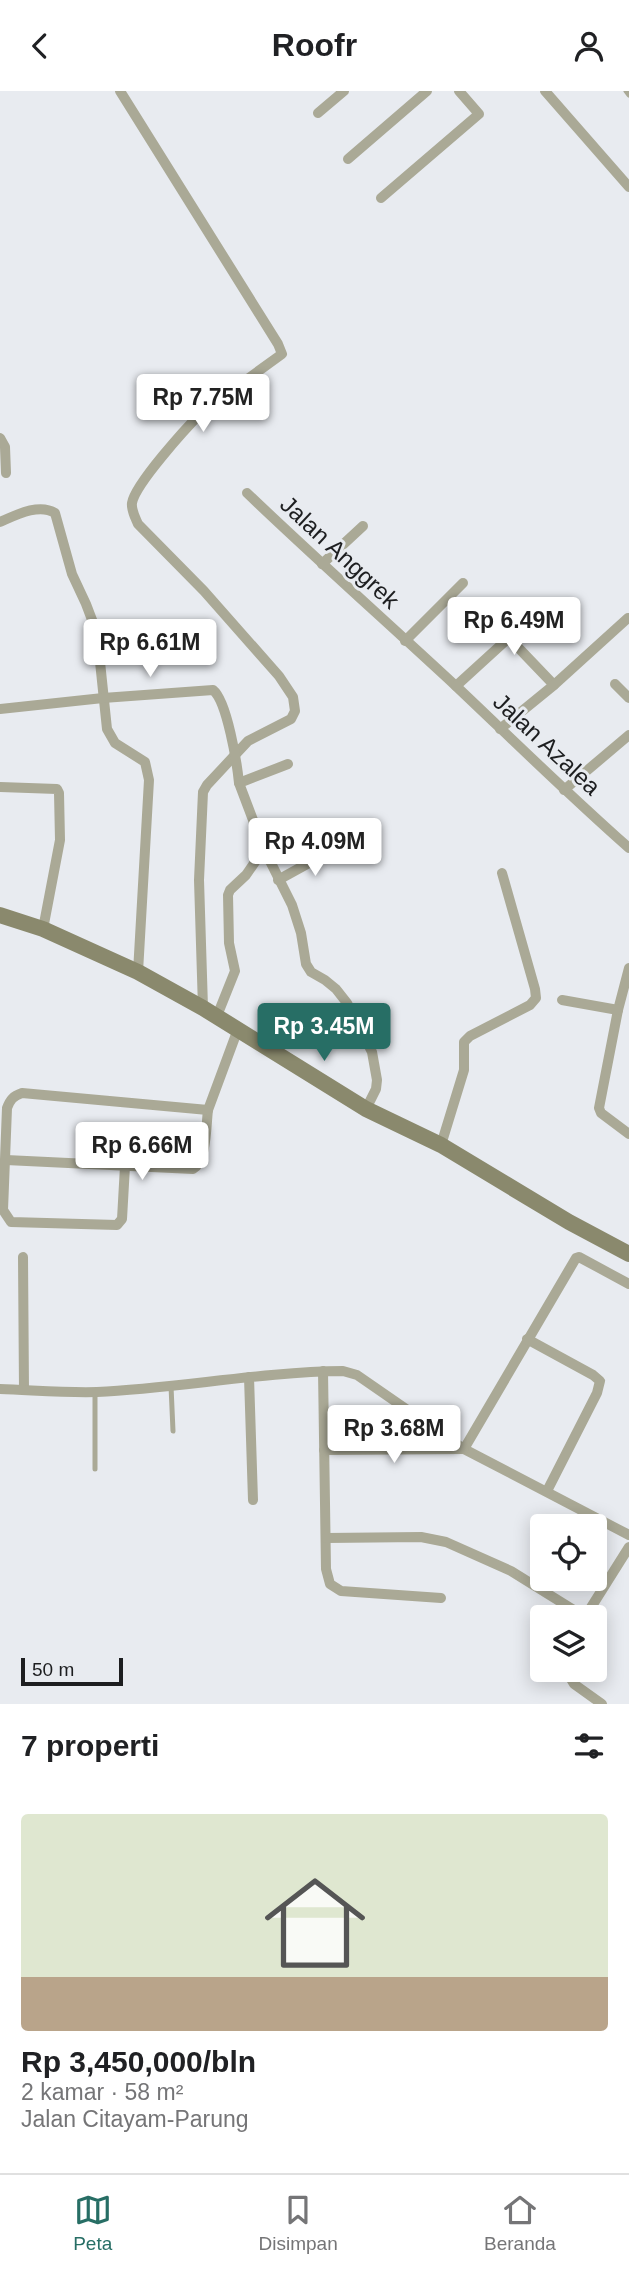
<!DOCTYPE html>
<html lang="id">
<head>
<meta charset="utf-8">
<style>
	body { margin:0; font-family:Arial,sans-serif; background:#f2f2f2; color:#202124; height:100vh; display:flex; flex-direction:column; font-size:26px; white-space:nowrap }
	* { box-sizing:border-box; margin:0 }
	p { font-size:23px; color:#757577 }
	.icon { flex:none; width:38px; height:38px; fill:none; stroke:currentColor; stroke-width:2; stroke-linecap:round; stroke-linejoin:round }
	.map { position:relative; height:1613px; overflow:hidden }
	.side { display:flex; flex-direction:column; background:#fff; flex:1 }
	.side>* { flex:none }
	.tools { position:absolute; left:530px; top:1423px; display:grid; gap:14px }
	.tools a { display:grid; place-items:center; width:77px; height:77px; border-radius:7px; background:#fff; box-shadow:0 4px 18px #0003; font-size:35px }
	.scale { position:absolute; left:21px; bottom:18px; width:102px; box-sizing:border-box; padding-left:7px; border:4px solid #1d1e20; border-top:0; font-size:19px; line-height:24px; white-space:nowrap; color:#1d1e20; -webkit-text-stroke:5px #e8ebf0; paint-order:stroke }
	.price { position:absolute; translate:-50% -60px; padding:0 16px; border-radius:7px; background:#fff; color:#222; font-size:23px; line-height:46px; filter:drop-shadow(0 2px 4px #0008) }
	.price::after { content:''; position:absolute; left:50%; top:42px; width:21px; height:16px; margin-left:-10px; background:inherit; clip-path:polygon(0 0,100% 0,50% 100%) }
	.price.current { background:#276e65; color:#fff }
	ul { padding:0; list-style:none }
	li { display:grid; align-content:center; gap:14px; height:371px; padding:0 21px }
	li span { display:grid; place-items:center; height:217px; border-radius:7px; color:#555 }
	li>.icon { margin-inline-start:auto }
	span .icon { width:126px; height:126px; fill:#fffc; stroke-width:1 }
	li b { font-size:30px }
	h2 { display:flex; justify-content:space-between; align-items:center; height:84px; padding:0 21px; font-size:30px }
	header { display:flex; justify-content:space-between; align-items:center; height:91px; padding:0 21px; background:#fff; font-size:32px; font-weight:600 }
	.tabs { display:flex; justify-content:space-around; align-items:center; height:98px; border-top:2px solid #e0e0e0; background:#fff; font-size:19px; color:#757577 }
	.tabs a { display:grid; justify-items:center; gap:4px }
	.tabs .current { color:#276e65 }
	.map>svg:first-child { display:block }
</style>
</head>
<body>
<header><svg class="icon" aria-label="back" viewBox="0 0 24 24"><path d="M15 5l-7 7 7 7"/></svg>Roofr<svg class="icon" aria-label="person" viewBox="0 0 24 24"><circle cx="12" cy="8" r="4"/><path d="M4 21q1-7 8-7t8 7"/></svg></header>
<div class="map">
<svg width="629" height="1613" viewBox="0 0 629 1613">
	<rect width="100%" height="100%" fill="#e8ebf0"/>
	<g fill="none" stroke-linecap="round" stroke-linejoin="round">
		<g stroke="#aaa996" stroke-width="5">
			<path d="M626,0L629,4"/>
			<path d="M171,1295L173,1340"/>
			<path d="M95,1301V1378"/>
		</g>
		<g stroke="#aaa996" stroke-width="10">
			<path d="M120,0L278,253L282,263L202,321C187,336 135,393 132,412C131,419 135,426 138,433L204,500L279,585L293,606L295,620L291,628L248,650L207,694L203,701L199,789L203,917"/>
			<path d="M545,0L629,96"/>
			<path d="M318,22L344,0"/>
			<path d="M348,68L427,0"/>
			<path d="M381,107L479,23L459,0"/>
			<path d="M0,347L5,356L6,382"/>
			<path d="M247,402C316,468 388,532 458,597C515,651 570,705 629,757"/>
			<path d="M0,431C16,424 39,412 55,422L72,483L86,513L97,542L107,638L115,652L145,671L149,689L138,881"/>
			<path d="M322,473L363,435"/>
			<path d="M510,548L554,594"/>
			<path d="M405,550L463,492"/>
			<path d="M615,593L629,607"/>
			<path d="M456,595L548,511"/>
			<path d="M0,618L103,607L213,599C227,610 237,672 239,692"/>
			<path d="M500,638L554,594L628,527"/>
			<path d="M288,673L239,692L264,758L292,814L301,842L306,873L311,881L325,889L336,898L347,912L372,961L377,989L376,998L366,1018"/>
			<path d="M0,696L57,698L59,702L60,749L43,838"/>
			<path d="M564,699L629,644"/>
			<path d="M278,789L336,757"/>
			<path d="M629,877L618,919L599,1017L601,1022L629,1043"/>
			<path d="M562,909L618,919"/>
			<path d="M217,925L235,880L229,852L228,804L230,799L246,784L264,758"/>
			<path d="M441,1054L464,979V951L470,945L530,914L536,907L535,898L502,782"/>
			<path d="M6,1069L193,1078C207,1070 206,1034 208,1019"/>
			<path d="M125,1075L122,1128L117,1134L11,1131L3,1119L7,1017C10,1009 13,1005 22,1002L208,1019L238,938"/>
			<path d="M23,1166L24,1299"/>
			<path d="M629,1193L579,1166L576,1167L464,1358L629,1444"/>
			<path d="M527,1248L593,1284L600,1290L597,1302L547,1400"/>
			<path d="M323,1280L326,1478L330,1493L341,1500L441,1507"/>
			<path d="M249,1286L253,1409"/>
			<path d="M0,1298C32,1299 65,1302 97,1301C179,1297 261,1281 343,1280L357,1284L464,1358"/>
			<path d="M324,1359L464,1358"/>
			<path d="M326,1447L421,1446L446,1451L511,1480L585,1526"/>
			<path d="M585,1526L629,1456"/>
			<path d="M565,1578L574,1593L602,1613"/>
		</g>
		<path stroke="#8a896d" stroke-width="16" d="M0,824L43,838L138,881L203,917L366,1018L441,1054L569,1131L629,1163"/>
	</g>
	<g text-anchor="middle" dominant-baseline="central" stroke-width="6" stroke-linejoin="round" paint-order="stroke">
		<g font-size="24" fill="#1d1e20" stroke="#e8ebf0">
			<text transform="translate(340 461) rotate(43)">Jalan Anggrek</text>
			<text transform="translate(547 653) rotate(43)">Jalan Azalea</text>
		</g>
	</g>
</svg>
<div class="tools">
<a><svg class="icon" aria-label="locate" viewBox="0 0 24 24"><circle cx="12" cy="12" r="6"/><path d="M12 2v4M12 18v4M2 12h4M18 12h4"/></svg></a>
<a><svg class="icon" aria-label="layers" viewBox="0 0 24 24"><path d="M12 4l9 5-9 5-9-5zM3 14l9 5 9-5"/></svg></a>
</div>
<div class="scale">50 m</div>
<b class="price" style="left:203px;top:343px">Rp 7.75M</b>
<b class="price" style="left:514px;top:566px">Rp 6.49M</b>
<b class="price" style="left:150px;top:588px">Rp 6.61M</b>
<b class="price" style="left:315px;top:787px">Rp 4.09M</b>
<b class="price current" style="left:324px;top:972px">Rp 3.45M</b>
<b class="price" style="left:142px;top:1091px">Rp 6.66M</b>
<b class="price" style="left:394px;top:1374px">Rp 3.68M</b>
</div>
<section class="side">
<h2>7 properti<svg class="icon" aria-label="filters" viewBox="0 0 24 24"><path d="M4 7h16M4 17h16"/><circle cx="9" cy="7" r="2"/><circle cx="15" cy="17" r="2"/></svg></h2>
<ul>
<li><span style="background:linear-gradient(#dfe7d0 75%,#b9a48a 0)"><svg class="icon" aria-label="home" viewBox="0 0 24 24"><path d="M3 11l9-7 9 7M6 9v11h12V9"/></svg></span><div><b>Rp 3,450,000/bln</b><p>2 kamar · 58 m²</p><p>Jalan Citayam-Parung</p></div></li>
</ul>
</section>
<nav class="tabs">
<a class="current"><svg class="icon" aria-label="map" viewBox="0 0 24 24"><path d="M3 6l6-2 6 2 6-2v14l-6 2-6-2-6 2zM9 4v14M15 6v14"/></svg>Peta</a>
<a><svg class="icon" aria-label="saved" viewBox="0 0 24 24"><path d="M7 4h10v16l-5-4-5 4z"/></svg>Disimpan</a>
<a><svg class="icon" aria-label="home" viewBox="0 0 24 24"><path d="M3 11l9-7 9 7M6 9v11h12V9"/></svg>Beranda</a>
</nav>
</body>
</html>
